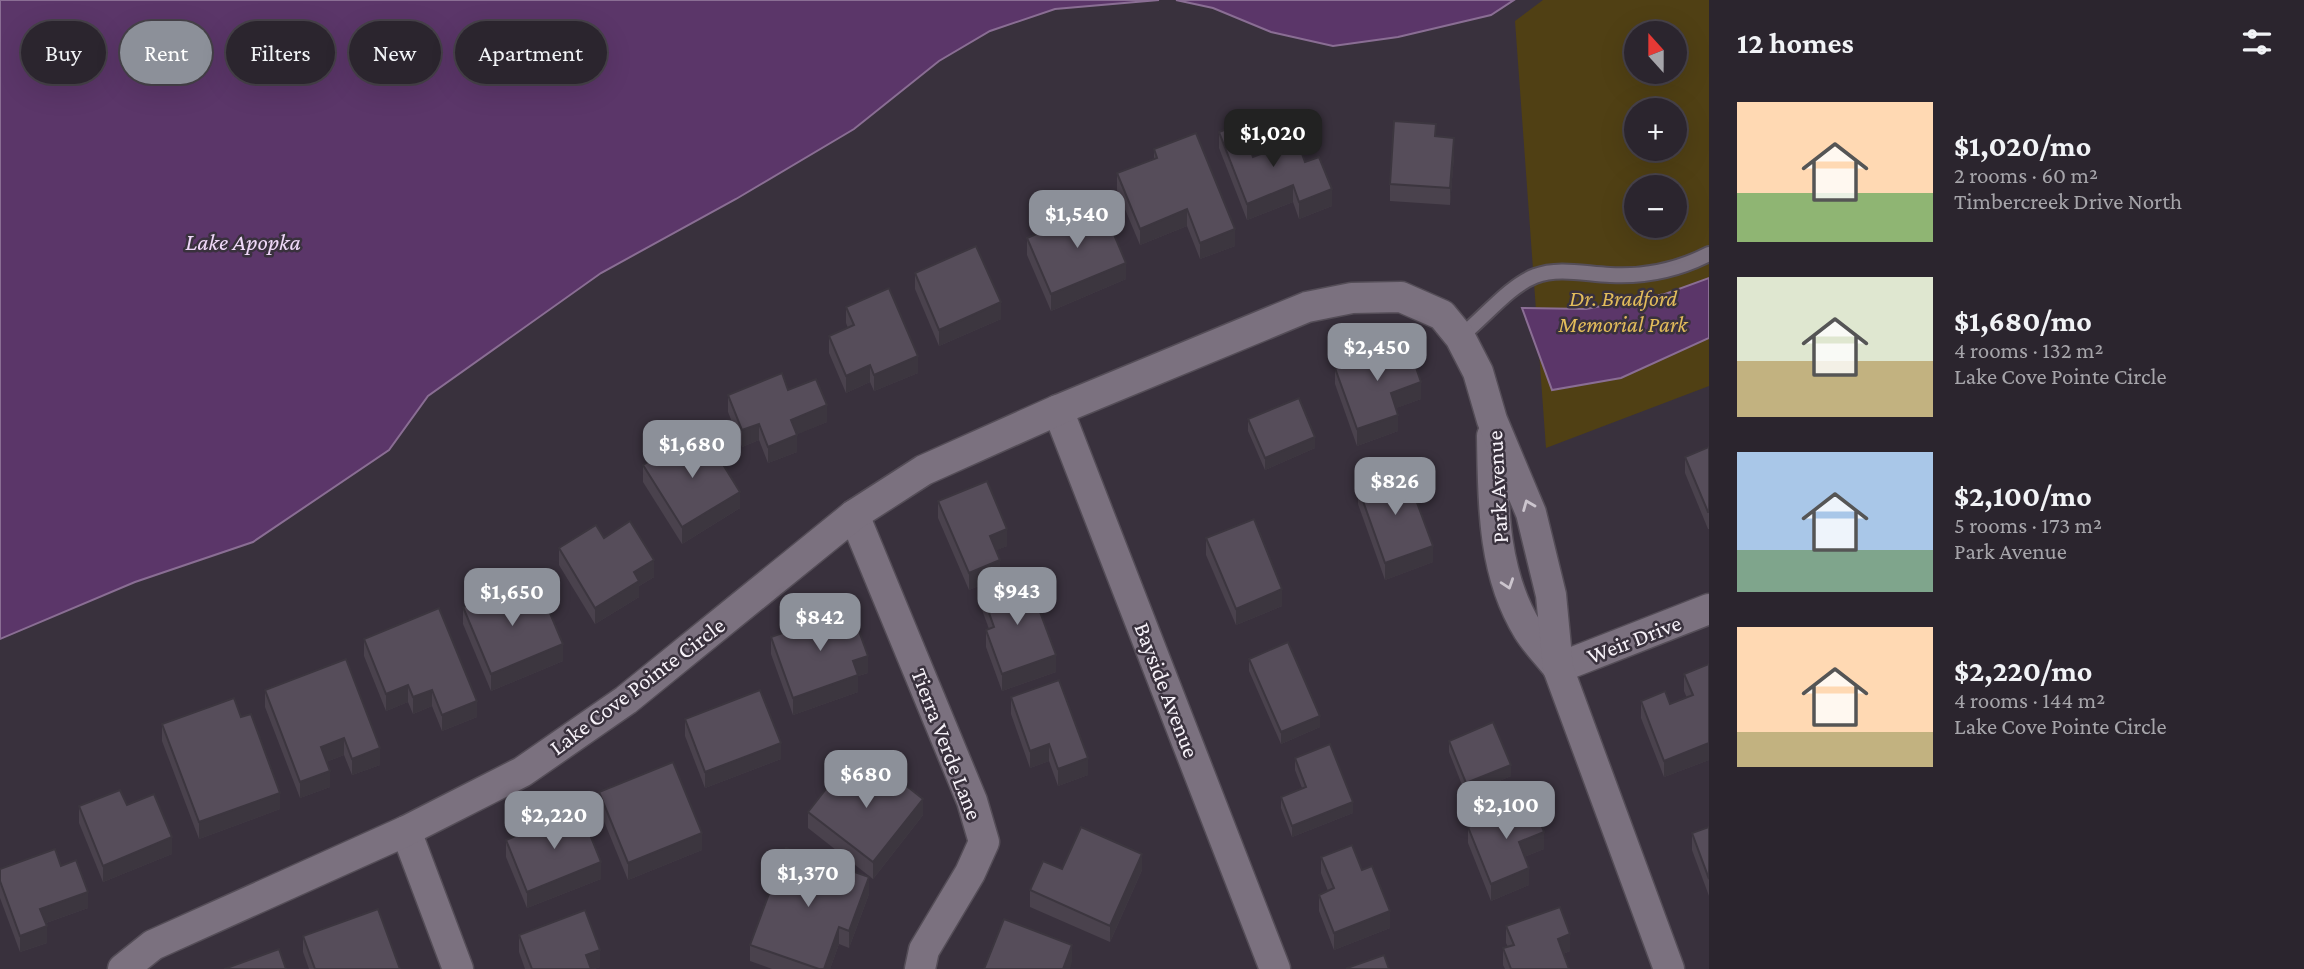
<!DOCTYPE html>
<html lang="en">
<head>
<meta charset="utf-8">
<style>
	body { margin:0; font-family:"Crimson Pro",serif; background:#332d36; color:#f1f3f6; height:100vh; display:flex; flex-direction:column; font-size:26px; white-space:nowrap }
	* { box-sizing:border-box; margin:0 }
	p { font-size:23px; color:#a6a5aa }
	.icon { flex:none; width:38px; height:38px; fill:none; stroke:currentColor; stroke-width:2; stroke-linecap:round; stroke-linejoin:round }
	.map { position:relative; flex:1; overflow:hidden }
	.side { display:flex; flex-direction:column; background:#2b252e; width:595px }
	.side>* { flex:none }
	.top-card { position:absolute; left:21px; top:21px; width:665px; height:63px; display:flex; gap:14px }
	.needle { width:46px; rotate:339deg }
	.fabs { position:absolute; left:1624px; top:21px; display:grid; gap:14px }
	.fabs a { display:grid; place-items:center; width:63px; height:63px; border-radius:50%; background:#2b252e; box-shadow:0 7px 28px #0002,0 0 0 2px #47424a; font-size:35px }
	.price { position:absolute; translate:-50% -60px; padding:0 16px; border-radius:14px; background:#8c9099; color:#fff; font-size:23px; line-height:46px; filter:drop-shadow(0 2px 4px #0008) }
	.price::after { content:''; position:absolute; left:50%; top:42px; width:21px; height:16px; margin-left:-10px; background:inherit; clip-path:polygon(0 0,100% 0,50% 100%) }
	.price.on { background:#222; color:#fff }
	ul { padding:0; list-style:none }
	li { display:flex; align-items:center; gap:21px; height:175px; padding:0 28px }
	li span { display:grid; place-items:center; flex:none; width:196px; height:140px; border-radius:0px; color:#555 }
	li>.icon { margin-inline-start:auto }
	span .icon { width:84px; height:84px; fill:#fffc; stroke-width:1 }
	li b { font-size:30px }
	h2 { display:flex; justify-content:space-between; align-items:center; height:84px; padding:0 28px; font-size:30px }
	.chip { padding:0 24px; border-radius:32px; background:#2b252e; box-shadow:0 7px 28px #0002,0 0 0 2px #47424a; font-size:24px; line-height:63px }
	.chip.on { background:#8c9099; color:#fff }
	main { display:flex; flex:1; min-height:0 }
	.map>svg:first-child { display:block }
</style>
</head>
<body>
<main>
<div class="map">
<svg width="1709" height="969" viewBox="0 0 1709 969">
	<rect width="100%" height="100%" fill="#39313d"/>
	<path fill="#504014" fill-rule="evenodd" d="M1543,0H1709V386L1546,448L1515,21ZM1636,33H1675V72H1636ZM1636,110H1675V149H1636ZM1636,187H1675V226H1636Z"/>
	<g fill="#5b3669" stroke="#8a6e94" stroke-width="2">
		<path d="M0,0H1159L1055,9L990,31L939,61L854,129L736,199L601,273L428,396L389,450L253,542L135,582L0,639Z"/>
		<path d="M1176,0H1514L1491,15L1398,37L1333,46L1271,32L1213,8Z"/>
		<path d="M1709,278V338L1621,378L1552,390L1522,308L1586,309L1665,294Z"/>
	</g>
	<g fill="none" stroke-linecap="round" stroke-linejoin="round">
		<g stroke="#544d57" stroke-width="18">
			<path id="service" d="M1460,337C1483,319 1509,286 1535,276C1559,267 1585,274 1610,275C1645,277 1678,270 1709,254"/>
		</g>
		<g stroke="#544d57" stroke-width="33">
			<g id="minor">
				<path d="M1058,410L1275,969"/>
				<path d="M1492,436C1493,501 1492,572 1528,630C1536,643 1548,655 1558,668"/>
				<path d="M854,515L972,801L984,842L970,873L924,950L920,969"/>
				<path d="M1558,668L1709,609"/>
				<path d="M406,831L458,969"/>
				<path d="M123,969L153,945L406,831L522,772L626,700L854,515L924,470L1058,410L1307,307L1352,298L1401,297L1442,315L1460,337L1478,372L1492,420L1531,513L1551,595L1558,668L1669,969"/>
			</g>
		</g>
		<use href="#service" stroke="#7b717f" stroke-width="14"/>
		<use href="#minor" stroke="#7b717f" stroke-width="30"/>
	</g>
	<g fill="#4a424d">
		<path d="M1219,132L1253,157L1305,162L1332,206L1299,219L1293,202L1247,220L1219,148Z"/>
		<path d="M1154,149L1235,246L1200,259L1187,226L1140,245L1117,190V173L1154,159Z"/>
		<path d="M1454,155L1450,205L1390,201V184Z"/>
		<path d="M1027,238L1126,279L1051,311L1027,255Z"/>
		<path d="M915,273L1001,319L939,346L915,289Z"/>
		<path d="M846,307L918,373L874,391L870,382L846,393L829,353V336L848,328L846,323Z"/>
		<path d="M1335,368L1421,399L1396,408L1398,431L1357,446L1335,384Z"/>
		<path d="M788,390L827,422L797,434V452L768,463L759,440L742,447L728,412V395Z"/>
		<path d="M1248,419L1315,448L1265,470L1248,431Z"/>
		<path d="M1709,447V529H1708L1685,473V457Z"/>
		<path d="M686,450L740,508L682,544L643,482V465Z"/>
		<path d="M1358,487L1433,562L1385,580L1358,504Z"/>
		<path d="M938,501L1007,546L996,550L1000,577L969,590L938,518Z"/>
		<path d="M604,538L654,577L639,586V597L595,624L559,565V548Z"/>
		<path d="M1206,538L1282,606L1236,625L1206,555Z"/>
		<path d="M982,593L1056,672L1002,691L986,647V630L989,629L982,610Z"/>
		<path d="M506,600L563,661L491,691L463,624V607Z"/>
		<path d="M771,637L868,673L858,676V692L793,715L771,654Z"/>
		<path d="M364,639L477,717L442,731L432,706L413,714L408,702L386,711L364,656Z"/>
		<path d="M1249,659L1320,727L1281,744L1249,671Z"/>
		<path d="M1709,664V760L1664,777L1641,718V701L1670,704L1687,698L1684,691V674Z"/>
		<path d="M265,690L380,748V765L352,775L344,755L326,762L330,787L300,798L265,707Z"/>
		<path d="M1011,697L1088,775L1058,786L1049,761L1030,768L1011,714Z"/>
		<path d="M241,717L280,809L199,839L162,741V724Z"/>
		<path d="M685,719L781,759L705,788L685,736Z"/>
		<path d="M1449,741L1511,776L1466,795L1449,752Z"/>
		<path d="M1295,758L1353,813L1292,837L1281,808V797L1302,788L1295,770Z"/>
		<path d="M863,788L923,815L873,879L808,828V812Z"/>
		<path d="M599,792L702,850L628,880L599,809Z"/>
		<path d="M127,805L172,854L103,882L79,823V806Z"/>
		<path d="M1468,827L1544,849L1524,857L1529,885L1491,901L1468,843Z"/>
		<path d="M1709,827V896L1692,850V833Z"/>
		<path d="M506,840L601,879L527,908L506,857Z"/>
		<path d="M1321,857L1362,870L1390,928L1334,950L1319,911V895L1328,891L1321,873Z"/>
		<path d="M61,866L88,908L46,923L47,943L20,952L0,898V869Z"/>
		<path d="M1062,869L1142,870L1110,942L1030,907V890Z"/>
		<path d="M869,894L849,948L839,944L830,969H772L750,961V945Z"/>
		<path d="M1506,926L1570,951L1563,954L1569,969H1505L1503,965V948L1508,947L1506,943Z"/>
		<path d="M519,935L600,967L594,969H525L519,952Z"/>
		<path d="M303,936L400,969H309L303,952Z"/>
	</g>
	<g fill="#3c363f">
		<path d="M1454,138V155L1450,205V188Z"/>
		<path d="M1293,185V202L1247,220V204Z"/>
		<path d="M1332,189V206L1299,219V202Z"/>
		<path d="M1187,209V226L1140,245V229Z"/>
		<path d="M1235,229V246L1200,259V243Z"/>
		<path d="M1126,263V279L1051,311V294Z"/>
		<path d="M1001,302V319L939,346V330Z"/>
		<path d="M918,356V373L874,391V375Z"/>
		<path d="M870,365V382L846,393V376Z"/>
		<path d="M1421,382V399L1391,410V393Z"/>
		<path d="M827,405V422L791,437V420Z"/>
		<path d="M1398,415V431L1357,446V429Z"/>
		<path d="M759,424V440L742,447V430Z"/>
		<path d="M797,435V452L768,463V447Z"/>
		<path d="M1315,437V448L1265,470V458Z"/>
		<path d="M740,492V508L682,544V527Z"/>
		<path d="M1007,529V546L990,553V536Z"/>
		<path d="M1433,546V562L1385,580V563Z"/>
		<path d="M654,560V577L639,586V597L595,624V608L634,572Z"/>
		<path d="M1000,560V577L969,590V573Z"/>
		<path d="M1282,589V606L1236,625V609Z"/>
		<path d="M563,644V661L491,691V674Z"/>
		<path d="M1056,655V672L1002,691V674Z"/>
		<path d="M868,656V673L858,676V692L793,715V698L853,661Z"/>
		<path d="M408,685V702L386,711V694Z"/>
		<path d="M432,690V706L413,714V697Z"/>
		<path d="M477,701V717L442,731V715Z"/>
		<path d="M1320,716V727L1281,744V732Z"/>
		<path d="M344,738V755L321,764V747Z"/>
		<path d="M781,743V759L705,788V772Z"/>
		<path d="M1709,743V760L1664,777V761Z"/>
		<path d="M1049,744V761L1030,768V751Z"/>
		<path d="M380,748V765L352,775V759Z"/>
		<path d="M1088,758V775L1058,786V769Z"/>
		<path d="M1511,765V776L1466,795V783Z"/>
		<path d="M330,771V787L300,798V782Z"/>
		<path d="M280,793V809L199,839V822Z"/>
		<path d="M923,799V815L873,879V862Z"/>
		<path d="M1353,802V813L1292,837V826Z"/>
		<path d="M1544,832V849L1519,859V842Z"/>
		<path d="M702,833V850L628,880V863Z"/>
		<path d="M172,837V854L103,882V866Z"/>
		<path d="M1142,854V870L1110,942V926Z"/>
		<path d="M601,862V879L527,908V892Z"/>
		<path d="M1529,868V885L1491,901V884Z"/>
		<path d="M869,877V894L849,948V931Z"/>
		<path d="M88,892V908L40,925V909Z"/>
		<path d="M1390,911V928L1334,950V933Z"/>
		<path d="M47,926V943L20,952V936Z"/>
		<path d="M839,927V944L830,969H824Z"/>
		<path d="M1570,934V951L1558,956V939Z"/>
		<path d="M1072,945V962L1070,969H1063Z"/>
		<path d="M600,950V967L594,969H586V955Z"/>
	</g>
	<g fill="#564d5a" stroke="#3c363f" stroke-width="2">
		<path d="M1394,121L1436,124L1435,136L1454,138L1450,188L1390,184Z"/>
		<path d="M1240,124L1253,157L1297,140L1305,162L1319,157L1332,189L1299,202L1293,185L1247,204L1219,132Z"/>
		<path d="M1196,133L1235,229L1200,243L1187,209L1140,229L1117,173L1157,158L1154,149Z"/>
		<path d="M1102,206L1126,263L1051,294L1027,238Z"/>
		<path d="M976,246L1001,302L939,330L915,273Z"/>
		<path d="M889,288L918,356L874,375L870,365L846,376L829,336L854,325L846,307Z"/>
		<path d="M1407,342L1421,382L1391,393L1398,415L1357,429L1335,368Z"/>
		<path d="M782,373L788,390L816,379L827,405L791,420L797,435L768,447L759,424L742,430L728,395Z"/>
		<path d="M1299,398L1315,437L1265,458L1248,419Z"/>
		<path d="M706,437L740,492L682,527L643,465L681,442L686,450Z"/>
		<path d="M1709,447V512H1708L1685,457Z"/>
		<path d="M1405,470L1433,546L1385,563L1358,487Z"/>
		<path d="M987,481L1007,529L990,536L1000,560L969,573L938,501Z"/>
		<path d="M1254,519L1282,589L1236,609L1206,538Z"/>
		<path d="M630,521L654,560L634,572L639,581L595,608L559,548L596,525L604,538Z"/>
		<path d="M1027,577L1056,655L1002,674L986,630L994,627L982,593Z"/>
		<path d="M539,587L563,644L491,674L463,607L503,591L506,600Z"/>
		<path d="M439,608L477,701L442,715L432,690L413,697L408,685L386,694L364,639Z"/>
		<path d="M851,609L868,656L853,661L858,675L793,698L771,637Z"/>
		<path d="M1288,642L1320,716L1281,732L1249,659Z"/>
		<path d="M346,659L380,748L352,759L344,738L321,747L330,771L300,782L265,690Z"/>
		<path d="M1709,664V743L1664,761L1641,701L1665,691L1670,704L1693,695L1684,674Z"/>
		<path d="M1059,680L1088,758L1058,769L1049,744L1030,751L1011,697Z"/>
		<path d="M760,690L781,743L705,772L685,719Z"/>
		<path d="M234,698L241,717L251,714L280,793L199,822L162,724Z"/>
		<path d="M1493,722L1511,765L1466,783L1449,741Z"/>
		<path d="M1330,744L1353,802L1292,826L1281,797L1306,787L1295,758Z"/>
		<path d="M673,762L702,833L628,863L599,792Z"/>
		<path d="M880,765L923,799L873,862L808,812L840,771L863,788Z"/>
		<path d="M120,790L127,805L154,794L172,837L103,866L79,806Z"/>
		<path d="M1532,801L1544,832L1519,842L1529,868L1491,884L1468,827Z"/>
		<path d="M580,810L601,862L527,892L506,840Z"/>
		<path d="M1081,827L1142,854L1110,926L1030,890L1043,861L1062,869Z"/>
		<path d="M1709,827V879L1692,833Z"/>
		<path d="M1352,845L1362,870L1372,866L1390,911L1334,933L1319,895L1334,888L1321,857Z"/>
		<path d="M786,848L869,877L849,931L839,927L824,969H819L750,945Z"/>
		<path d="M55,849L61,866L76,860L88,892L40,909L47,926L20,936L0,881V869Z"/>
		<path d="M1560,907L1570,934L1558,939L1569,969H1511L1503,948L1514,945L1506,926Z"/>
		<path d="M378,909L400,969H315L303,936Z"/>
		<path d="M585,910L600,950L586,955L591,969H532L519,935Z"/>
		<path d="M1004,919L1072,945L1063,969H984Z"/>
		<path d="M279,949L286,969H224Z"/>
		<path d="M1384,955L1389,969H1347V968Z"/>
	</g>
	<defs><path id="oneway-chevron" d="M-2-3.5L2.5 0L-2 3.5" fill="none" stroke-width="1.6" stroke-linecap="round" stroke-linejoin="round" transform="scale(1.75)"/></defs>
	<g stroke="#ccc5ce">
		<use href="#oneway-chevron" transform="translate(1528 505) rotate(-112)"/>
		<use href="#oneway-chevron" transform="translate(1508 584) rotate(71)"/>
	</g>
	<g text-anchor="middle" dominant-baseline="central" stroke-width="5" stroke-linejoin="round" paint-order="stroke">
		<g font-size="23" font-style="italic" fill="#e2bc5b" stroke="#39313d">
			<text x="1623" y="298">Dr. Bradford<tspan x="1623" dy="26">Memorial Park</tspan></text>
		</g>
		<g font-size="23" fill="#f7f2f9" stroke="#39313d">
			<text transform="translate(1497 487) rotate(-93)">Park Avenue</text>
			<text transform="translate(1634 639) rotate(-21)">Weir Drive</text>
			<text transform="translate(637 686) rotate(-37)">Lake Cove Pointe Circle</text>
			<text transform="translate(1167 690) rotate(69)">Bayside Avenue</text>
			<text transform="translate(947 744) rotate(69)">Tierra Verde Lane</text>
		</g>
		<g font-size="24" font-style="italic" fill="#efd8f8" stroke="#39313d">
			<text x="243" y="241">Lake Apopka</text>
		</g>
	</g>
</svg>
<div class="fabs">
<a><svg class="needle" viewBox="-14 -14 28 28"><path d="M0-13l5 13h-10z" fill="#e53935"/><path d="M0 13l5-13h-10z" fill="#a6a5aa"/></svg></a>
<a>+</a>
<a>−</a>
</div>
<b class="price on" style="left:1273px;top:169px">$1,020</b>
<b class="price" style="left:1077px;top:250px">$1,540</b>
<b class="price" style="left:1377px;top:383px">$2,450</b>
<b class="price" style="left:692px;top:480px">$1,680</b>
<b class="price" style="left:1395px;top:517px">$826</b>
<b class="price" style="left:1017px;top:627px">$943</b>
<b class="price" style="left:512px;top:628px">$1,650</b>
<b class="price" style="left:820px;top:653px">$842</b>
<b class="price" style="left:866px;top:810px">$680</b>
<b class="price" style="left:1506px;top:841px">$2,100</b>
<b class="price" style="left:554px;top:851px">$2,220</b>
<b class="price" style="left:808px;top:909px">$1,370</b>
<div class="top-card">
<a class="chip">Buy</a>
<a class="chip on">Rent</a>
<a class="chip">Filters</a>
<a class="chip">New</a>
<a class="chip">Apartment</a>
</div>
</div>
<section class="side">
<h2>12 homes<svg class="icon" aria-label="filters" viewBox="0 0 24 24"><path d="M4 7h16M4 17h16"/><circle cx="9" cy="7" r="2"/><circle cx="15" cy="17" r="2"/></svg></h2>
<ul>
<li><span style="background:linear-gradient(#ffd9b3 65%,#8fb573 0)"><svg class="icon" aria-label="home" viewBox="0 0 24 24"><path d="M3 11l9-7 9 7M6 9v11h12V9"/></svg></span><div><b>$1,020/mo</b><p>2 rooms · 60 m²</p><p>Timbercreek Drive North</p></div></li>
<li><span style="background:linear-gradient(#dfe7d0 60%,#c2b280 0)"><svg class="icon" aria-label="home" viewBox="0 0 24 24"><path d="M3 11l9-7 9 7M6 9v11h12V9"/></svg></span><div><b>$1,680/mo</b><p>4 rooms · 132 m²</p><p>Lake Cove Pointe Circle</p></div></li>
<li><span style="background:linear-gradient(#a9c7e8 70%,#7fa58c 0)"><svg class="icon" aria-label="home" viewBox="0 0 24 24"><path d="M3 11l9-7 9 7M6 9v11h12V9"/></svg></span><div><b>$2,100/mo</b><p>5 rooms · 173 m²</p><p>Park Avenue</p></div></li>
<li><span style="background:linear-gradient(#ffd9b3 75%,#c2b280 0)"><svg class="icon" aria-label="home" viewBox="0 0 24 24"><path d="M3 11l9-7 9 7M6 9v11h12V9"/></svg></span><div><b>$2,220/mo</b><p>4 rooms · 144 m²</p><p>Lake Cove Pointe Circle</p></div></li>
</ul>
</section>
</main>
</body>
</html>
